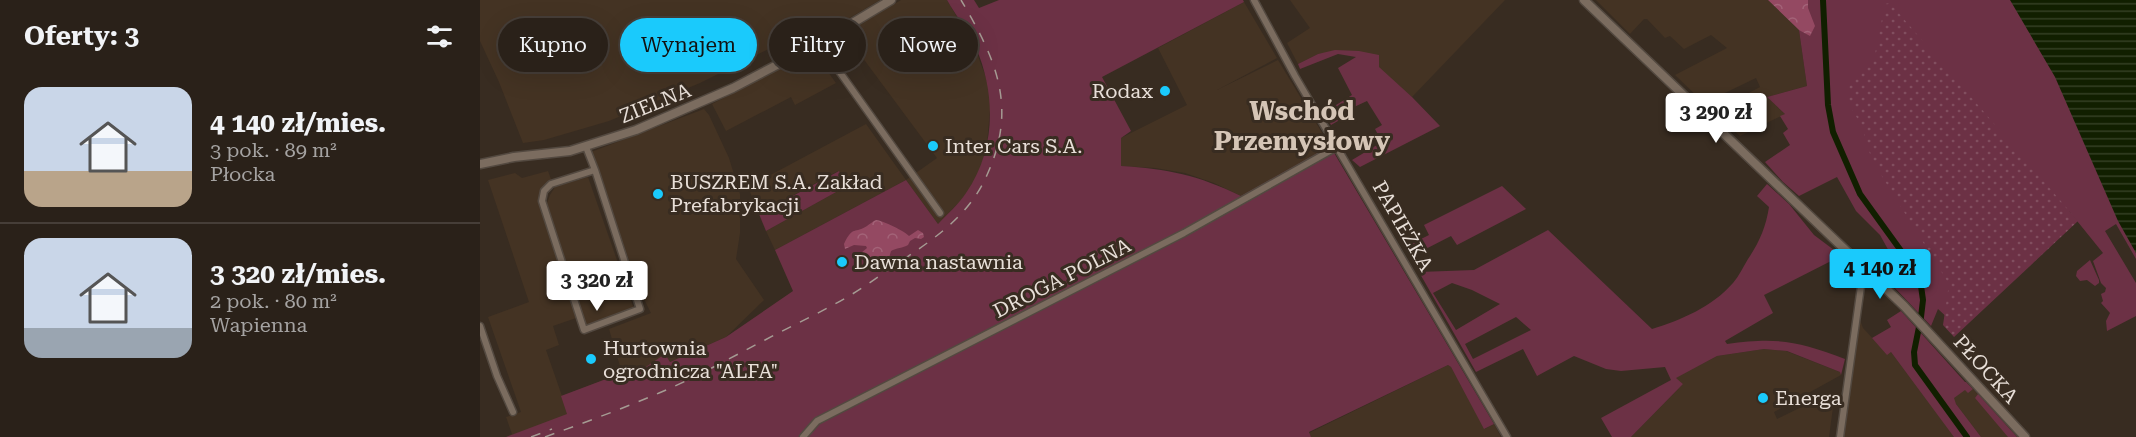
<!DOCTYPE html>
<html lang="pl">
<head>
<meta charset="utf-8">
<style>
	body { margin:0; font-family:"Roboto Serif",serif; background:#322922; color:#f1f3f6; height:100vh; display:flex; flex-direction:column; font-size:22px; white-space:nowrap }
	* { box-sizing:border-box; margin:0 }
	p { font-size:20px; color:#a5a3a2 }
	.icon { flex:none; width:33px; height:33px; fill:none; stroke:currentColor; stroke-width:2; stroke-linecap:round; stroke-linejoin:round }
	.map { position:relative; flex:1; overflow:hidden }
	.panel { display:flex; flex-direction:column; background:#2a2119; width:480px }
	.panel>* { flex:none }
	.banner { position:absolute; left:18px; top:18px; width:570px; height:54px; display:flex; gap:12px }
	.price { position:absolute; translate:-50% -51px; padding:0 14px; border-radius:6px; background:#fff; color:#222; font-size:20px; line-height:39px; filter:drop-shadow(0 2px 3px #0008) }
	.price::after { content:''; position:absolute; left:50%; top:36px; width:18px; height:14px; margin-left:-9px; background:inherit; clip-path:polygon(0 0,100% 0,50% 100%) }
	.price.active { background:#1acafc; color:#111 }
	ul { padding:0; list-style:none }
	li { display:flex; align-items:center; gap:18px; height:150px; padding:0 24px }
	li+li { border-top:2px solid #463e38 }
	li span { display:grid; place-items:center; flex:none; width:168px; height:120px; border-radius:18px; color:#555 }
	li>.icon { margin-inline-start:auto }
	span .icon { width:72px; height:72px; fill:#fffc; stroke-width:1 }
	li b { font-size:26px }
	h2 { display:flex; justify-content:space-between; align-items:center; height:72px; padding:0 24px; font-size:26px }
	.tag { padding:0 21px; border-radius:27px; background:#2a2119; box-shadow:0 6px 24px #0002,0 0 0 2px #463e38; font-size:21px; line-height:54px }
	.tag.active { background:#1acafc; color:#111 }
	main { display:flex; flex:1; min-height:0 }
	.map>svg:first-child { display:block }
</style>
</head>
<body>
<main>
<section class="panel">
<h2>Oferty: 3<svg class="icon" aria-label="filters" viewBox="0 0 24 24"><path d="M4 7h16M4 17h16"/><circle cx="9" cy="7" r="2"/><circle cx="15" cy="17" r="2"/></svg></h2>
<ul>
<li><span style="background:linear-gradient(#c9d6e8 70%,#b9a48a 0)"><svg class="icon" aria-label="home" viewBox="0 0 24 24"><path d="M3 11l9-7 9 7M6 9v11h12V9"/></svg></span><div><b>4 140 zł/mies.</b><p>3 pok. · 89 m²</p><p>Płocka</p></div></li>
<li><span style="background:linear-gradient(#c9d6e8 75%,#9aa5b1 0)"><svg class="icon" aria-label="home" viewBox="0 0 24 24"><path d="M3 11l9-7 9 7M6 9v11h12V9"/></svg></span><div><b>3 320 zł/mies.</b><p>2 pok. · 80 m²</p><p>Wapienna</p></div></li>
</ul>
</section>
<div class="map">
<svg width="1656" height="437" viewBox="0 0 1656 437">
	<defs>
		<pattern id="forest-crowns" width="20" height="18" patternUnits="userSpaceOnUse" patternTransform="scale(1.5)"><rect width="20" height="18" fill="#944962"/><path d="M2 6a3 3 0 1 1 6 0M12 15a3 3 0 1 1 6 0" fill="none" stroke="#a36378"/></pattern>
		<pattern id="garden-dots" width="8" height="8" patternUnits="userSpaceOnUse" patternTransform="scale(1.5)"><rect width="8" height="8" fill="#6c3145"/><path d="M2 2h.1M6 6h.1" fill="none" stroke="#814e5f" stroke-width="1.8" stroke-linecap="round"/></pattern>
		<pattern id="water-rules" width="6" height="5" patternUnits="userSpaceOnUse" patternTransform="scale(1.5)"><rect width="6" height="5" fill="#111f00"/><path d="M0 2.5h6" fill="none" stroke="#343f24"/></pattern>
	</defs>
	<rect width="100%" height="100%" fill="#382c21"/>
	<g fill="#443323">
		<path d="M0,0H400L361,23L355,16L220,83L129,121L64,140L43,143L19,82L0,41Z"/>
		<path d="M421,0H467L495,48L508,83L511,99L507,144L502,163L496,178L484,197L458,224L426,180L295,250L286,231L367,186L358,171L279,214L268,187L386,124L426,180L457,158L365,34Z"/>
		<path d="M810,0H1025L932,97L879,51L838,54L818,64L807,43L830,28Z"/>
		<path d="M1116,0H1288L1319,30L1327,86L1287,97L1305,114L1260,136L1233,112L1280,87L1276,78L1224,103L1195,75L1247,48L1231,35L1204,49L1190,36L1185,38L1167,19H1164L1150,34Z"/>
		<path d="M764,2L797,58L737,90L798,60L850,146L761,196L734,183L705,173L675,168L641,166V138L707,105L678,48Z"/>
		<path d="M333,51L356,83L315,105L311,97L246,131L232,104Z"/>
		<path d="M224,109L229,115L249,158L260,194V233L256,259L284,300L246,337L190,362L185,355L148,379L237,377L26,437L32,434L26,417L41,412L8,317L49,302L8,180L35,173L42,178L68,171L72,182L59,197L99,317L73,326L79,345L66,350L82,396L142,373L129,329L171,313L160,291L111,152Z"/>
		<path d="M108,177L154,309L105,327L66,206L70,195L75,187Z"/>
		<path d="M1380,320L1383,328L1407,354L1411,352L1475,437H1364Z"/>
		<path d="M1284,349L1306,351L1360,372L1361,375L1294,412L1297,419L1344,396L1354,400L1349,437H1151L1203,384L1195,378L1237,356Z"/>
		<path d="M968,365L971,367L1005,429L1014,424L1021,437H831L829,433Z"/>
		<path d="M1486,382L1538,437H1501L1470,396Z"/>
	</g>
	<g fill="#6c3145" fill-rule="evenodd">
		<path d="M467,0H494L499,8L519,0H763L764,2L622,77L651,131L641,138V166C688,169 718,175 761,196L850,146L1014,424L1004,429L971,367L968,365L829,432L831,437H26L87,414L81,396L142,373L145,381L185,354L190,362L246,337L313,291L295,250L426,180L458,224C467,214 479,204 486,193C516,150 516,94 496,48C488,31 476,16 467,0Z"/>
		<path d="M1325,0H1656V259L1636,224L1625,231L1656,283V316L1627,331L1626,321L1630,313L1621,303L1623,301L1621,294L1625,292L1626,288L1621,283L1613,261L1623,253L1589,211L1471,321L1458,309L1451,326L1395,267L1410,253L1400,235L1376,211L1357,177L1319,196L1303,182L1285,162L1310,145L1303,133L1308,129L1300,116L1305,114L1287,97L1327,86L1319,30Z"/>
		<path d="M855,50L879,51L899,55V67L932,97L960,126L880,167L872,160L902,142L895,129L902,125L887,101L861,113L863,118L851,125L845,112L872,95L858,68L876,57L858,54L820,69L818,64L838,54Z"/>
		<path d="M359,171L367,186L286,231L279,214Z"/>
		<path d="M1287,184L1309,204L1334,235L1358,253L1373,268L1368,270L1357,258L1284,295L1293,313L1245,341L1247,344C1297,337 1318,341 1365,359L1361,375L1360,372L1307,351L1284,349L1237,356L1196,378L1203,384L1151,437H1132L1121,418L1191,380L1185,367L1141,371L1126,369L1094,356L1057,376L1043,349L996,372L939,272L994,270L1068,230L1172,329C1201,320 1232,307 1253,283C1259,276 1263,267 1268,259C1279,243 1286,227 1289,207L1277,196ZM972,283L992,290L1020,304L976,330L953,293ZM1036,317L1051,330L993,359L985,344Z"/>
		<path d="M1022,186L1046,209L977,245L971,236L930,257L925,247L949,235L944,225Z"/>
		<path d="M1610,260L1619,280V283L1615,286L1607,280L1600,281L1596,276L1597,271Z"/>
		<path d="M1421,311L1485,382H1486L1493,389L1488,393L1485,390L1474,398L1476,404L1501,437H1474L1411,352L1407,355L1392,338L1411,327L1407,320Z"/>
		<path d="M1498,394L1537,437H1528L1495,398Z"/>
	</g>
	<g fill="url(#forest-crowns)">
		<path d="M1288,0H1328V8L1335,26L1330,36L1319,30Z"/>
		<path d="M396,220C402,220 426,232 429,236L438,230L443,233L444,237L441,239L435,238L430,241L428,245C423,248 416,248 411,251L408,261L402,257L398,262H394L381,253L387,248L386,246L374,245L365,249L364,244C373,225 375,234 387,226C390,224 393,221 396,220Z"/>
	</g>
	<path fill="url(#garden-dots)" d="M1410,3L1598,221L1474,337L1463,325L1469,284L1393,162L1385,140L1383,128L1370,106L1367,97V89L1394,59L1405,4Z"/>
	<path fill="url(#water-rules)" d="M1530,0H1656V253L1638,221L1575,77Z"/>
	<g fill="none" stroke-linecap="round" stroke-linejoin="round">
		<path stroke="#111f00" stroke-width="6" d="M1343,0L1348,105L1353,132L1380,194L1432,266L1441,286L1443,300L1441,317L1434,352L1435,365L1487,437"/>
		<g stroke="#534940" stroke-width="9">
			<g id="street">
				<path d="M774,0L815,76L1027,437"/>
				<path d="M339,43L460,213"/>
				<path d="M106,147L115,170L160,309L104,330L62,201L64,191L71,184L115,170"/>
				<path d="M0,326L17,376L33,412"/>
				<path d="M323,437L337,421L704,233L857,147"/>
				<path d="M1360,437L1382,279L1386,269"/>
			</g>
		</g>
		<g stroke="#534940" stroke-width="11">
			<g id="secondary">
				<path d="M1104,0L1424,306L1545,437"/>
				<path d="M0,164L34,157L90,151L156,130L253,88L339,43L411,0"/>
			</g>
		</g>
		<use href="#street" stroke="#7b6c5f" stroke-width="6"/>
		<use href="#secondary" stroke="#7b6c5f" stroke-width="8"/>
		<g stroke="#a59b93" stroke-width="1.5" stroke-dasharray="10 10" stroke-linecap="butt">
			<path d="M51,437L72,429"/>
			<path d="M65,437C103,423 142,409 179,393C215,378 250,358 285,340C313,325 342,312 369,296C386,286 402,274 418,263C454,239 489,216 507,175C538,107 516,59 481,0"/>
		</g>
	</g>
	<g fill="#1acafc" stroke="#382c21" stroke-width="2">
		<circle cx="685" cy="91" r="6"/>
		<circle cx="453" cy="146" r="6"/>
		<circle cx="178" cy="194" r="6"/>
		<circle cx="362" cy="262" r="6"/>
		<circle cx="111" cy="359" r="6"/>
		<circle cx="1283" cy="398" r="6"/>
	</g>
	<g text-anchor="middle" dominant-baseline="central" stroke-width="6" stroke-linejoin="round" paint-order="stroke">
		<g font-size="20" fill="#e8dfd8" stroke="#382c21" text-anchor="start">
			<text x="673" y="91" text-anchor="end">Rodax</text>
			<text x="465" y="146">Inter Cars S.A.</text>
			<text x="190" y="182">BUSZREM S.A. Zakład<tspan x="190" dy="23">Prefabrykacji</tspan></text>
			<text x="374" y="262">Dawna nastawnia</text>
			<text x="123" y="348">Hurtownia<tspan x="123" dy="23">ogrodnicza "ALFA"</tspan></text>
			<text x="1295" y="398">Energa</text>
		</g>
		<g font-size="20" fill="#e8dfd8" stroke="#382c21">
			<text transform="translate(175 103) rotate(-22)">ZIELNA</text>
			<text transform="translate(923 226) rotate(60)">PAPIEŻKA</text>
			<text transform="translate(582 278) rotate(-27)">DROGA POLNA</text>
			<text transform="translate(1506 369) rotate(48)">PŁOCKA</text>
		</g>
		<g font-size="26" font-weight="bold" fill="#d5c5b6" stroke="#382c21">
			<text x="822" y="111">Wschód<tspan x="822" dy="30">Przemysłowy</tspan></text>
		</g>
	</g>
</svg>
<b class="price" style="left:1236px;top:144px">3 290 zł</b>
<b class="price active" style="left:1400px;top:300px">4 140 zł</b>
<b class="price" style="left:117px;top:312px">3 320 zł</b>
<div class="banner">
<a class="tag">Kupno</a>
<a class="tag active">Wynajem</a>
<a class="tag">Filtry</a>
<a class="tag">Nowe</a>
</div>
</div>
</main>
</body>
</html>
